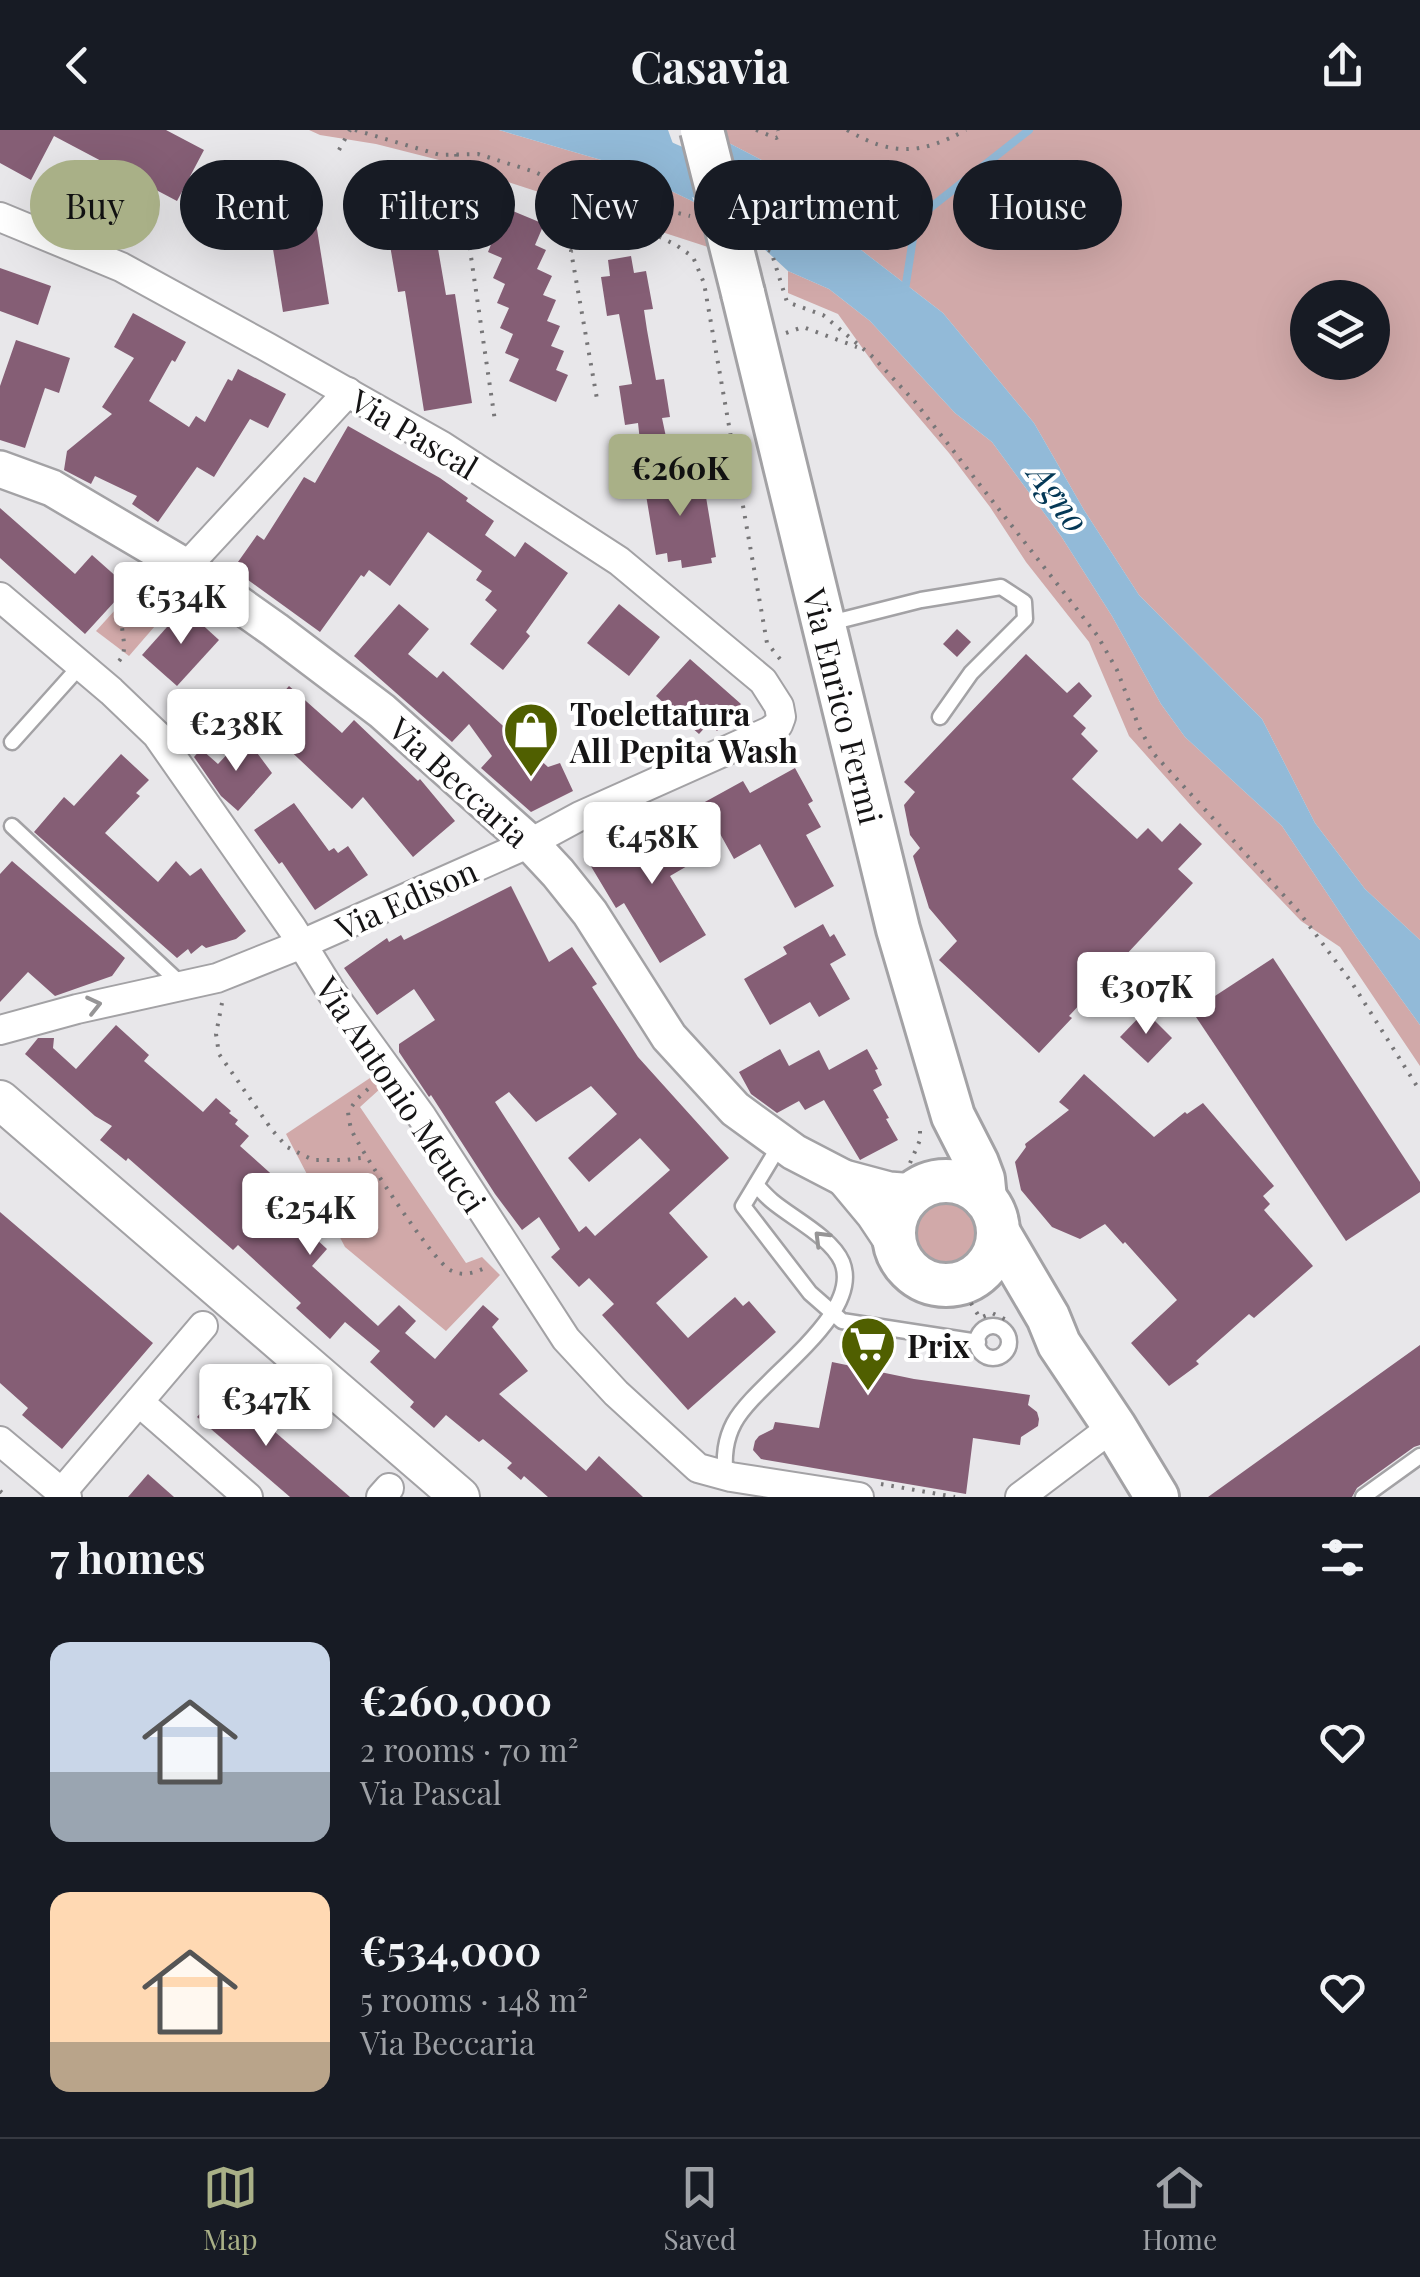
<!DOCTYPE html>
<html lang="en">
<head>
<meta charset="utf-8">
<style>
	body { margin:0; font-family:"Playfair Display",serif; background:#20242c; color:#f1f3f6; height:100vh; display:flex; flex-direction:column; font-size:38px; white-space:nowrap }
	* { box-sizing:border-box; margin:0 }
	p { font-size:32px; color:#9ea1a6 }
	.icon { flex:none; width:55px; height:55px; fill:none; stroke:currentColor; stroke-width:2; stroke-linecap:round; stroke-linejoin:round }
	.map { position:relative; height:1367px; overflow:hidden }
	.panel { display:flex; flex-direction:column; background:#171b24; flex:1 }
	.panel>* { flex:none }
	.guide { position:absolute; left:30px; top:30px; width:1360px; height:90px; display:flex; gap:20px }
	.buttons { position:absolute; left:1290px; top:150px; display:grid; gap:20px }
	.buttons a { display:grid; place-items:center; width:100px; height:100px; border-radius:50%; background:#171b24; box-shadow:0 10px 40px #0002; font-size:50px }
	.price { position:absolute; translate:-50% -85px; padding:0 22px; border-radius:10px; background:#fff; color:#222; font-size:32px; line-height:65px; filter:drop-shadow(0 2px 5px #0008) }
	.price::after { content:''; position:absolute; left:50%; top:60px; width:30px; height:22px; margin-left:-15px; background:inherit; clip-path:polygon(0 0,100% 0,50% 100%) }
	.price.selected { background:#a9b087; color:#111 }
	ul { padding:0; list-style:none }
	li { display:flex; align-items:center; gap:30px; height:250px; padding:0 50px }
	li span { display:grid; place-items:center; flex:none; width:280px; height:200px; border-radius:20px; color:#555 }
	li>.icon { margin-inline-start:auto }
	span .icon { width:120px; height:120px; fill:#fffc; stroke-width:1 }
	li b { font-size:42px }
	h2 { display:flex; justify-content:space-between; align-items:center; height:120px; padding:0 50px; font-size:42px }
	.pill { padding:0 35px; border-radius:45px; background:#171b24; box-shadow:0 10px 40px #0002; font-size:35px; line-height:90px }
	.pill.selected { background:#a9b087; color:#111 }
	header { display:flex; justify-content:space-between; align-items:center; height:130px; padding:0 50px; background:#171b24; font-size:45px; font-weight:700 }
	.dock { display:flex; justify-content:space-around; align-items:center; height:140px; border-top:2px solid #363941; background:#171b24; font-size:28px; color:#9ea1a6 }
	.dock a { display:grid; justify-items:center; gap:5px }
	.dock .selected { color:#a9b087 }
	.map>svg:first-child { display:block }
</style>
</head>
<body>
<header><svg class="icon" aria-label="back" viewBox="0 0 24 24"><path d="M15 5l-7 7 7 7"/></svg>Casavia<svg class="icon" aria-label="share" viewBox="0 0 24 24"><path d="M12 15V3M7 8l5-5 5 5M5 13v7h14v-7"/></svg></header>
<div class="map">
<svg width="1420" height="1367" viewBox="0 0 1420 1367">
	<rect width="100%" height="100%" fill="#e8e7ea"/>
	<g fill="#d1a9a9" fill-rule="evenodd">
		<path d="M309,0H499L615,34L694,72L708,117L443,31L376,14L320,5Z"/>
		<path d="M721,0H1420V810L1365,759L1315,693L1262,589L1139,465L1084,380L1034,293L943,183L856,116L816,58L725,11ZM1308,168H1372V232H1308Z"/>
		<path d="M788,141L829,159L870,191L955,283L992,312L1061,406L1112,486L1161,574L1185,607L1282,696L1357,808L1420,895V936L1340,817L1301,791L1195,680L1129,606L1089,512L1026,432L990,377L949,323L876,237L838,184L788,163Z"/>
		<path d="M154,437L187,459L129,526L96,501Z"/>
		<path d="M376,944L381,958L360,977L466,1133L482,1127L500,1145L446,1201L345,1117L286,1004Z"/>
		<circle cx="947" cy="1100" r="33"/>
	</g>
	<g fill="#92bad8">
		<path d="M499,0H668L694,72L615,34Z"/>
		<path d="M725,11L816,58L856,116L943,183L1034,293L1084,380L1139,465L1262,589L1315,693L1365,759L1420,810V895L1357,808L1282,696L1185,607L1161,574L1112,486L1061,406L992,312L955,283L870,191L829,159L788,141L761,116Z"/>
	</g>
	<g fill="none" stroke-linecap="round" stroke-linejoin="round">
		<path stroke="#92bad8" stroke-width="8" d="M905,160L916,89L1029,0"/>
		<path stroke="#92bad8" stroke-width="42" d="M591,0L761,74L795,92"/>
	</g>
	<g fill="#855e75" fill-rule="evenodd">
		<path d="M0,0H166L204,20L177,71L54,6L31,50L0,33Z"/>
		<path d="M426,49L446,165L455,164L472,273L424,281L405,161L398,162L380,57Z"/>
		<path d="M312,68L329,174L283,182L266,75Z"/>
		<path d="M494,73L544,94L535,115L546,120L537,139L552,146L543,165L556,170L547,191L560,196L551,216L564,221L556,240L568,245L556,272L509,251L519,229L505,223L513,204L500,198L509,178L497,173L505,154L493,148L502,128L488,122L496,102L484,97Z"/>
		<path d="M631,126L634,143L646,141L653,179L644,180L647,200L656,250L664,249L670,287L662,288L666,307L640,311L638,293L625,295L619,256L632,254L619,184L607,186L601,147L610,146L608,130Z"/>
		<path d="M0,138L51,156L38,195L0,181Z"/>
		<path d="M133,183L186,212L175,232L172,230L149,271L189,297L196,286L205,292L228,249L232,251L238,239L286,264L268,298L250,289L214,347L197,337L158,392L132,374L137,366L95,346L91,354L64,340L67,321L112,284L102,277L134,228L114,217Z"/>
		<path d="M16,210L70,228L59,263L45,258L25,318L0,310V256Z"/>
		<path d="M348,296L440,348L468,368L466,371L494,391L485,405L515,427L525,412L568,443L526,502L530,506L503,540L470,514L497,480L485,470L492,461L476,450L482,441L428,402L390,456L369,440L364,447L361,445L320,502L233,439L257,405L264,410L304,347L315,353Z"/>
		<path d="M689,341L690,345L697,344L700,362L705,361L716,427L711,428L712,433L682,438L681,430L668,432L667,423L656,425L644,353L651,351V347Z"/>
		<path d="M0,378L75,444L92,425L128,457L85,504L0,428Z"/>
		<path d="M399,474L429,499L408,524L437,548L443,541L548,637L560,633L573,661L531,682L481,638L492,626L469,594L452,612L354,526Z"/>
		<path d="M619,474L660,507L629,546L587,513Z"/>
		<path d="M184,478L219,510L177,556L142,525Z"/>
		<path d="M957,499L971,512L957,527L943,514Z"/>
		<path d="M1026,524L1067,563L1079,552L1092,566L1073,586L1086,598L1081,604L1098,621L1072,649L1137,709L1148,698L1162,712L1180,693L1202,714L1178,739L1193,753L1069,886L1072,888L1039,923L939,830L957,811L929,778L913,726L920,718L910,705L904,675L915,662L904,652Z"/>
		<path d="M690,529L741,574L717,601L709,593L699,604L656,566Z"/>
		<path d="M289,556L342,603L354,590L418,651L420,649L455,691L413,727L363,667L352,679L264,596L272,588L266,582Z"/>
		<path d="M249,612L272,643L238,681L221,666L194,627L201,619L218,634L233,618L239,623Z"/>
		<path d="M121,624L149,650L136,663L140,666L105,703L158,752L176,731L190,746L201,738L246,801L236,809L206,818L202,815L191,824L188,819L177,828L34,702L64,667L74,676Z"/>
		<path d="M795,638L813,671L808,674L821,697L806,705L834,756L795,778L760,714L734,729L703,673L743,651L750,663Z"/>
		<path d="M294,673L329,721L334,718L338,723L348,716L368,745L315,780L282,732L279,734L254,700Z"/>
		<path d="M667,686L694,732L670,746L706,805L660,833L624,773L616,778L589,733Z"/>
		<path d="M12,731L125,828L112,846L55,866L28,842L0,872V744Z"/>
		<path d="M511,756L549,832L572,817L597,854L592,857L638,927L729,1028L669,1083L708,1127L656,1173L688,1208L735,1167L743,1176L749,1171L776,1202L688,1280L602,1185L614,1174L589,1148L579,1157L551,1127L560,1119L539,1087L522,1100L495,1064L431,965L429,967L399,922V914L435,890L414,859L377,885L344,838L387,808L389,812L401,805L404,810ZM591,956L617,984L568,1028L589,1052L640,1008L670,1040L595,1106L586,1096L579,1102L495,972L509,962L536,992Z"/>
		<path d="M823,794L830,807L834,804L846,825L830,834L850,869L819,887L810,872L770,895L744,849L787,824L783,817Z"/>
		<path d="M1273,828L1420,1052V1062L1346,1111L1192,881Z"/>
		<path d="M1145,881L1172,908L1148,933L1120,907Z"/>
		<path d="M116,895L149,925L144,931L203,982L216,968L231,981L229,983L238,990L235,994L249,1006L240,1016L288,1059L276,1072L327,1119L312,1136L378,1196L399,1175L416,1191L405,1203L435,1229L483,1175L499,1189L492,1197L528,1241L499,1264L586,1341L599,1326L643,1367H548L524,1346L521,1350L507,1338L512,1333L483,1309L479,1312L446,1285L434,1298L410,1277L414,1272L370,1232L380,1221L345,1192L330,1209L296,1178L301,1173L238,1115L233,1120L128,1028L126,1031L100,1010L112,996L95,986L25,924L38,908H54L53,918L76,939Z"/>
		<path d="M780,919L789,936L819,920L829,940L867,919L878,939L875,940L882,955L873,960L889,988L886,989L898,1010L860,1030L824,970L805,980L799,971L777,983L751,964L739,942Z"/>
		<path d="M1084,944L1154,1007L1185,982L1187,984L1203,973L1274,1056L1263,1066L1270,1074L1264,1080L1313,1136L1254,1188L1249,1184L1196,1231L1199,1234L1169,1256L1131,1213L1177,1170L1125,1112L1123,1114L1105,1094L1080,1109L1052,1097L1021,1060L1015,1032L1026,1017L1025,1014L1069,980L1059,972Z"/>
		<path d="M0,1082L153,1213L62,1319L22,1285L28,1278L0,1253Z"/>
		<path d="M1420,1215V1315L1414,1317L1357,1358L1352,1367H1208Z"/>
		<path d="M832,1232L914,1249L1030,1265L1028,1275L1037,1282L1039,1289L1038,1296L1021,1307L1020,1315L973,1308L966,1364L761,1329L753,1320L755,1311L759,1306L773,1299L775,1292L819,1298Z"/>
		<path d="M223,1257L350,1367H290L197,1287Z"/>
		<path d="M148,1344L174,1367H128Z"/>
	</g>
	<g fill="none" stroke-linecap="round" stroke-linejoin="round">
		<g stroke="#a3a2a5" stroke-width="19">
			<g id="service">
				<path d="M830,493L921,470L1001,457L1024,472L1025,489L971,543L940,587"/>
				<path d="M12,612L81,535"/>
				<path d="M12,696L182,855"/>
				<path d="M781,1013L743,1076L810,1163L842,1191L978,1212"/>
				<circle cx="993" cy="1212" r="16"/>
				<path d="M725,1345C724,1326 725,1310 734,1293C757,1250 864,1186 842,1132C831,1107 792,1088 772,1071C766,1066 761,1060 756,1055"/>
				<path d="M1363,1367L1420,1326"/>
			</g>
		</g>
		<g stroke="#a3a2a5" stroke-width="32">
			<g id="minor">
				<path d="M0,87L121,137L267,217L442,316L619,431L763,551L779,576L781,587L778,595L770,601L580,686L530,713L302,814L217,848L77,879L0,900"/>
				<path d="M186,437L348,262"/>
				<path d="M0,467L111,561L157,605L292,798L332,863L422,987L566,1209L616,1263L698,1338L731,1347L859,1367"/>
				<path d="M139,1272L248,1367"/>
				<path d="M0,1311L67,1367"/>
				<path d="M62,1362L203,1196"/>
				<path d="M381,1367L389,1358"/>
				<path d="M1020,1367L1114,1296"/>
			</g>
		</g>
		<g stroke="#a3a2a5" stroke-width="40">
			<g id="tertiary">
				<path d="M0,339L52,358L186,437L275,500L382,581L530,713L558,743L590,783L669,907L735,979L794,1022L844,1048L889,1060L915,1062"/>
				<path d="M844,1048L874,1084L896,1117"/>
			</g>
		</g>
		<g stroke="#a3a2a5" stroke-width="42">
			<path id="secondary" d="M0,970L460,1367"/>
		</g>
		<g stroke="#a3a2a5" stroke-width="48">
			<g id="primary">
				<path d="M743,163L898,799L953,986L977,1033L983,1049L985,1069"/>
				<circle cx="946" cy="1103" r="52"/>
				<path d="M998,1102L1048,1187L1059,1214L1114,1296L1157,1367"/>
			</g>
		</g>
		<g stroke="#777678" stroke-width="4" stroke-dasharray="2.5 8" stroke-linecap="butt">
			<path d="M355,0L440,25L478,24L535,42L572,59L585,87L598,93L646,75L690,86"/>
			<path d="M756,0L776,8L780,6L778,0"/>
			<path d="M847,0C892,26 920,25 966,0"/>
			<path d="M339,20L350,0"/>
			<path d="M456,24L495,291"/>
			<path d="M585,87L577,96L580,118L571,121L597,269"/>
			<path d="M598,93L648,101L676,115L693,127L704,153L767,513L785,535"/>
			<path d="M768,120L771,121L787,172L823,185L873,227L916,273L1097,505L1117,540L1139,597L1153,623L1299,782L1352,853L1420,961"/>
			<path d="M786,203L803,197L857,217"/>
			<path d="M119,531C129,520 121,505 122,491L157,451"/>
			<path d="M222,873L216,904L219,924L272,1000L287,1017L313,1030H346L368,1027"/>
			<path d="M368,959L357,969L348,982C349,990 350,998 354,1005C365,1027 433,1131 450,1140C463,1147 474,1143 487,1137"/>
			<path d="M910,1033L920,1010V995"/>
			<path d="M894,1147C915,1166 942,1170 969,1170L980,1188L992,1183L1011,1192"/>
			<path d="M881,1354L955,1367"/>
			<path d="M0,1361L7,1367"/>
		</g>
		<use href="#service" stroke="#fff" stroke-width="14"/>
		<use href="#minor" stroke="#fff" stroke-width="28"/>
		<use href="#tertiary" stroke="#fff" stroke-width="35"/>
		<use href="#secondary" stroke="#fff" stroke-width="38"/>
		<use href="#primary" stroke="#fff" stroke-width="42"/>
		<g stroke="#a3a2a5" stroke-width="48" stroke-linecap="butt">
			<path id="primary-bridge" d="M702,0L743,163"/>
		</g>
		<use href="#primary-bridge" stroke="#fff" stroke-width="42"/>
	</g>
	<defs><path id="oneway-chevron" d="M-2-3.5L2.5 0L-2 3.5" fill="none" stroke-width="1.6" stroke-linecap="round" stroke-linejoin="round" transform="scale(2.5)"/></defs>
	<g stroke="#969596">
		<use href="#oneway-chevron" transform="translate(94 875) rotate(-13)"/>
		<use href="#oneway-chevron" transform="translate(821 1108) rotate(-135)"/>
	</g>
	<defs>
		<g id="shop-pin" transform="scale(2.875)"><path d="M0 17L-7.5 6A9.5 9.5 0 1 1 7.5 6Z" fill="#505f00" stroke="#fff"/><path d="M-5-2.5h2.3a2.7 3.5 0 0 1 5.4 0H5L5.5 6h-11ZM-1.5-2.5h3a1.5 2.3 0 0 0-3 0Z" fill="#fff"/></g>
		<g id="supermarket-pin" transform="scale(2.875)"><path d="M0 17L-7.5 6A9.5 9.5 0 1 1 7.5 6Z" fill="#505f00" stroke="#fff"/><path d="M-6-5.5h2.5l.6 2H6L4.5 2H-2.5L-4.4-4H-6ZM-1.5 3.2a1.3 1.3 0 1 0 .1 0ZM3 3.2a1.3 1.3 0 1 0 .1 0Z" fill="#fff"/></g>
	</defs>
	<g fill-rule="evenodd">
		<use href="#shop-pin" x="531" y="600"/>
		<use href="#supermarket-pin" x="868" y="1214"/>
	</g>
	<g text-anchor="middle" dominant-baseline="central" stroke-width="8" stroke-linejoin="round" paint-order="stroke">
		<g font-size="32" fill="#151415" stroke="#fff">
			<text transform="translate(415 303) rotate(31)">Via Pascal</text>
			<text transform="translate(844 576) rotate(76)">Via Enrico Fermi</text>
			<text transform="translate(460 651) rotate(42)">Via Beccaria</text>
			<text transform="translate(406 768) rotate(-24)">Via Edison</text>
			<text transform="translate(402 964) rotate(56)">Via Antonio Meucci</text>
		</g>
		<g font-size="32" font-weight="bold" fill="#151415" stroke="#fff" text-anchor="start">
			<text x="570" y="582">Toelettatura<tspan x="570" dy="37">All Pepita Wash</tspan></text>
			<text x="907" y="1214">Prix</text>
		</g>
		<g font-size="35" font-style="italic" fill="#043856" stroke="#fff">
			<text transform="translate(1060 367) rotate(54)">Agno</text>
		</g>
	</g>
</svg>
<div class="buttons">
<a><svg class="icon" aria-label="layers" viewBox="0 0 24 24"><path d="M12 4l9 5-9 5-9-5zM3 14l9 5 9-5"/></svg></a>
</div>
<b class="price selected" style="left:680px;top:389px">€260K</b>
<b class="price" style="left:181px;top:517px">€534K</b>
<b class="price" style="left:236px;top:644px">€238K</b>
<b class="price" style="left:652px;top:757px">€458K</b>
<b class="price" style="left:1146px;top:907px">€307K</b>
<b class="price" style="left:310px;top:1128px">€254K</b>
<b class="price" style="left:266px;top:1319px">€347K</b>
<div class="guide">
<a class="pill selected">Buy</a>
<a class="pill">Rent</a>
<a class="pill">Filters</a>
<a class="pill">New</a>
<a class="pill">Apartment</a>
<a class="pill">House</a>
</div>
</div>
<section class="panel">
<h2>7 homes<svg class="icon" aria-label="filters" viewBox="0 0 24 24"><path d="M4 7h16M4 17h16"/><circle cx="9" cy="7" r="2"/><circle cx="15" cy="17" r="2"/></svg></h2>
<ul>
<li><span style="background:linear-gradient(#c9d6e8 65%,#9aa5b1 0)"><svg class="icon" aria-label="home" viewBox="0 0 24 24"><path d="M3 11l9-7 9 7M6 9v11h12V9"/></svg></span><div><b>€260,000</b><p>2 rooms · 70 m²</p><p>Via Pascal</p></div><svg class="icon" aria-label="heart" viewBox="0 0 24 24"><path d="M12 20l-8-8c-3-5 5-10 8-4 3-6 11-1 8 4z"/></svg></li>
<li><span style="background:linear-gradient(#ffd9b3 75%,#b9a48a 0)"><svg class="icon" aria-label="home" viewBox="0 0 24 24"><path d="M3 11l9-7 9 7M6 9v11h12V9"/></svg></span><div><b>€534,000</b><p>5 rooms · 148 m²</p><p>Via Beccaria</p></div><svg class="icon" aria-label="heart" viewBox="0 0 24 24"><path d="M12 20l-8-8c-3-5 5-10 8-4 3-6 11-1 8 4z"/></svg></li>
</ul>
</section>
<nav class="dock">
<a class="selected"><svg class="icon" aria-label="map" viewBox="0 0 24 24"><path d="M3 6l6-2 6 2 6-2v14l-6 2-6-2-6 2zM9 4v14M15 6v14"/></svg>Map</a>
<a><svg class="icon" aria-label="saved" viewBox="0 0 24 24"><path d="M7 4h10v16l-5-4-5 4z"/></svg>Saved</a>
<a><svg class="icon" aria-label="home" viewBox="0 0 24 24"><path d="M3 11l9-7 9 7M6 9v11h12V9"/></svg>Home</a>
</nav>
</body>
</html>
